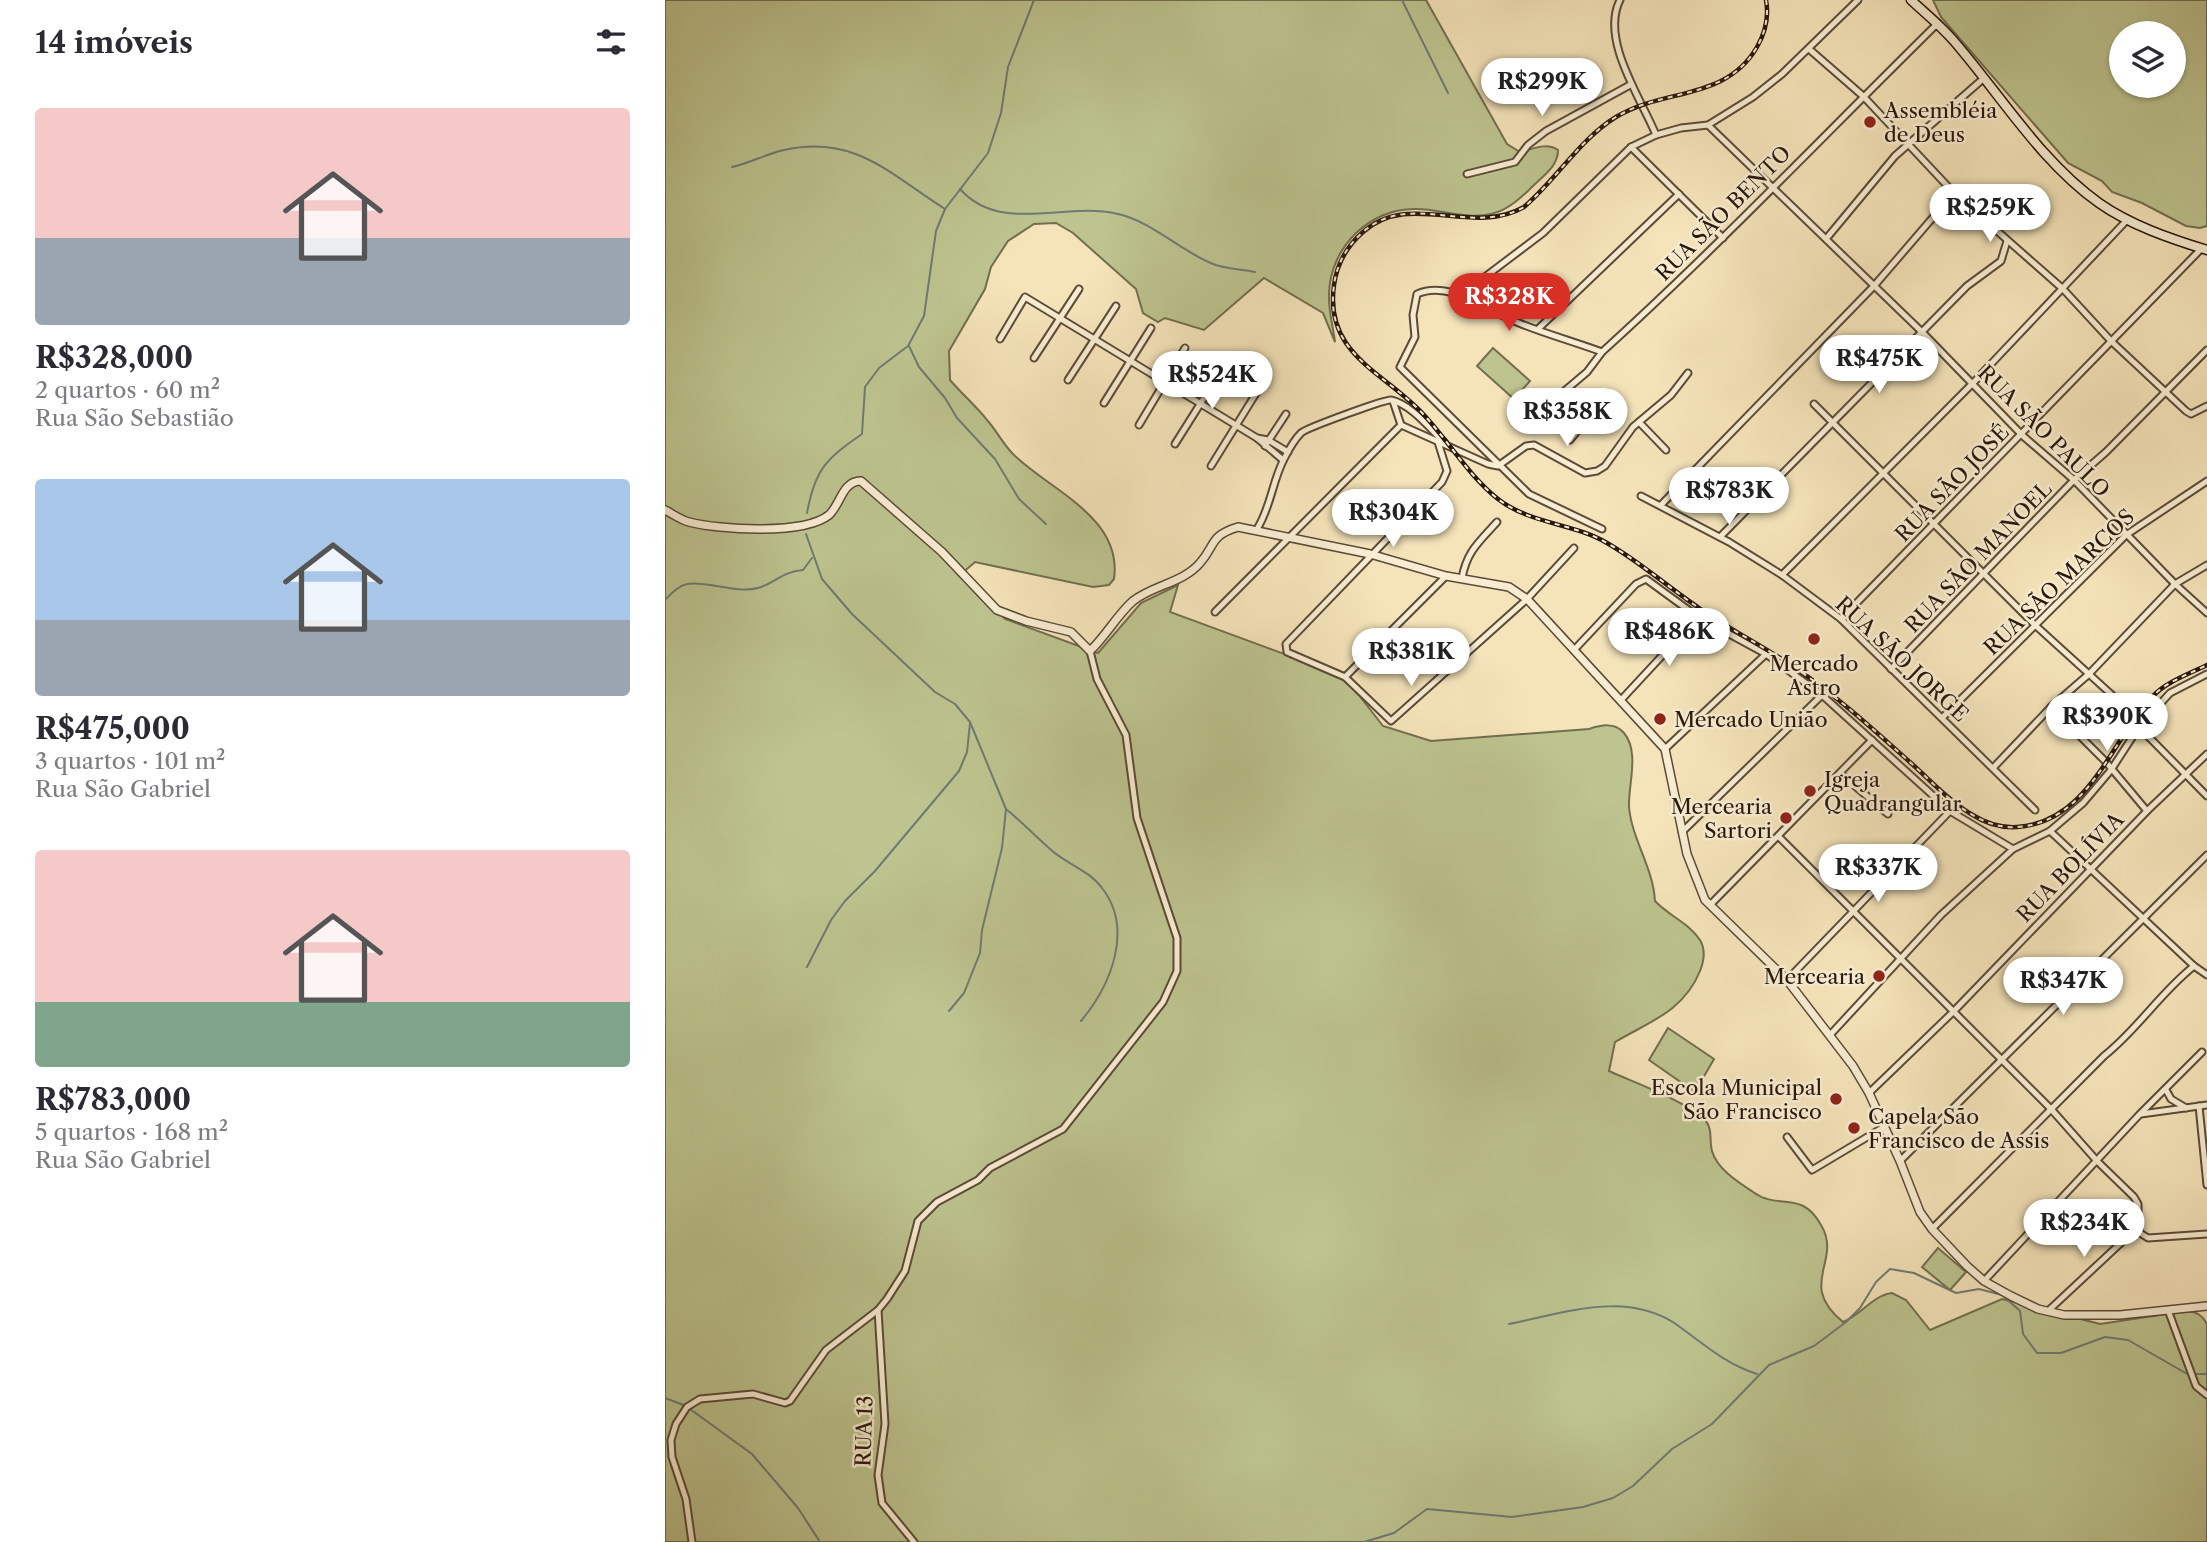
<!DOCTYPE html>
<html lang="pt">
<head>
<meta charset="utf-8">
<style>
	body { margin:0; font-family:"Libre Caslon Text",serif; background:#f7f7f7; color:#2b2b33; height:100vh; display:flex; flex-direction:column; font-size:26px; white-space:nowrap }
	* { box-sizing:border-box; margin:0 }
	p { font-size:23px; color:#7c7c81 }
	.icon { flex:none; width:38px; height:38px; fill:none; stroke:currentColor; stroke-width:2; stroke-linecap:round; stroke-linejoin:round }
	.map { position:relative; flex:1; overflow:hidden }
	.sheet { display:flex; flex-direction:column; background:#fff; width:665px }
	.sheet>* { flex:none }
	.fabs { position:absolute; left:1444px; top:21px; display:grid; gap:14px }
	.fabs a { display:grid; place-items:center; width:77px; height:77px; border-radius:50%; background:#fff; box-shadow:0 2px 5px #0004; font-size:35px }
	.price { position:absolute; translate:-50% -60px; padding:0 16px; border-radius:24px; background:#fff; color:#222; font-size:23px; line-height:46px; filter:drop-shadow(0 2px 4px #0008) }
	.price::after { content:''; position:absolute; left:50%; top:42px; width:21px; height:16px; margin-left:-10px; background:inherit; clip-path:polygon(0 0,100% 0,50% 100%) }
	.price.on { background:#d93025; color:#fff }
	ul { padding:0; list-style:none }
	li { display:grid; align-content:center; gap:14px; height:371px; padding:0 35px }
	li span { display:grid; place-items:center; height:217px; border-radius:7px; color:#555 }
	li>.icon { margin-inline-start:auto }
	span .icon { width:126px; height:126px; fill:#fffc; stroke-width:1 }
	li b { font-size:30px }
	h2 { display:flex; justify-content:space-between; align-items:center; height:84px; padding:0 35px; font-size:30px }
	main { display:flex; flex:1; min-height:0 }
	.map>svg:first-child { display:block }
</style>
</head>
<body>
<main>
<section class="sheet">
<h2>14 imóveis<svg class="icon" aria-label="filters" viewBox="0 0 24 24"><path d="M4 7h16M4 17h16"/><circle cx="9" cy="7" r="2"/><circle cx="15" cy="17" r="2"/></svg></h2>
<ul>
<li><span style="background:linear-gradient(#f6c9c9 60%,#9aa5b1 0)"><svg class="icon" aria-label="home" viewBox="0 0 24 24"><path d="M3 11l9-7 9 7M6 9v11h12V9"/></svg></span><div><b>R$328,000</b><p>2 quartos · 60 m²</p><p>Rua São Sebastião</p></div></li>
<li><span style="background:linear-gradient(#a9c7e8 65%,#9aa5b1 0)"><svg class="icon" aria-label="home" viewBox="0 0 24 24"><path d="M3 11l9-7 9 7M6 9v11h12V9"/></svg></span><div><b>R$475,000</b><p>3 quartos · 101 m²</p><p>Rua São Gabriel</p></div></li>
<li><span style="background:linear-gradient(#f6c9c9 70%,#7fa58c 0)"><svg class="icon" aria-label="home" viewBox="0 0 24 24"><path d="M3 11l9-7 9 7M6 9v11h12V9"/></svg></span><div><b>R$783,000</b><p>5 quartos · 168 m²</p><p>Rua São Gabriel</p></div></li>
</ul>
</section>
<div class="map">
<svg width="1542" height="1542" viewBox="0 0 1542 1542">
	<rect width="100%" height="100%" fill="#f5e4ba"/>
	<filter id="stains"><feTurbulence type="fractalNoise" baseFrequency=".00286" numOctaves="4"/><feColorMatrix values="0 0 0 0 .2 0 0 0 0 .09 0 0 0 0 .02 0 0 0 .5 -.17"/></filter>
	<radialGradient id="worn" r=".72"><stop offset=".6" stop-color="#630" stop-opacity="0"/><stop offset="1" stop-color="#630" stop-opacity=".3"/></radialGradient>
	<g fill="#bdc48f" stroke="#726e4e" stroke-width="2" fill-rule="evenodd">
		<path d="M0,0H761L842,144L855,152C868,149 882,142 893,150C893,165 881,174 870,184C858,196 844,210 826,214C802,220 776,209 751,209C705,208 665,247 664,294C663,309 668,326 670,342L658,313L599,278L539,330L500,318L493,322L478,313L471,289L408,233L391,223L369,224L343,241L326,267L320,289L284,351L285,380C297,394 311,406 322,420C332,431 338,444 348,454C384,490 458,517 449,579L444,585L428,587L310,562L295,575L340,619L433,653L476,603L513,585L505,612L679,676L718,726L766,741L924,729C936,725 950,722 959,733C975,752 963,785 964,807C967,840 988,867 990,901C1004,916 1024,923 1035,940C1041,950 1039,961 1035,971C1019,1011 984,1022 950,1042L944,1071C968,1082 1023,1102 1040,1120C1048,1129 1044,1140 1047,1151C1052,1169 1073,1182 1088,1192C1114,1211 1136,1189 1156,1225C1178,1261 1131,1284 1178,1322C1195,1316 1208,1295 1227,1293L1241,1300L1265,1330L1337,1299L1435,1324L1522,1311C1532,1312 1537,1315 1542,1324V1542H0Z"/>
		<path d="M1268,0H1542V226L1535,228L1521,226L1477,203L1447,192L1437,181L1403,163L1276,17ZM1456,33H1508V86H1456Z"/>
		<path d="M828,348L865,381L849,399L812,366Z"/>
		<path d="M1003,1028L1049,1059L1030,1092L984,1060Z"/>
		<path d="M1273,1248L1301,1272L1285,1290L1257,1267Z"/>
	</g>
	<g fill="none" stroke-linecap="round" stroke-linejoin="round">
		<g stroke="#6f7a74" stroke-width="2">
			<path d="M737,0L783,93"/>
			<path d="M67,167C85,163 101,154 119,150C190,134 226,175 280,209"/>
			<path d="M295,189C336,235 399,201 453,214C488,222 515,251 548,264C560,269 577,269 590,272"/>
			<path d="M244,346L254,367L280,398L292,418L330,459L354,499L381,524"/>
			<path d="M142,513C150,469 161,459 197,434L200,387L214,368L243,346L259,316L271,231L280,209L323,153L336,113L343,67L369,0"/>
			<path d="M141,534L157,579L187,614L270,692L290,704L305,722L341,809L337,848L317,930L315,953L299,993L284,1011"/>
			<path d="M0,600C7,593 13,586 22,584C40,580 71,594 93,588C111,583 116,572 138,570L147,558"/>
			<path d="M341,809C357,822 370,836 385,849C401,864 424,870 437,888C469,929 446,985 416,1021"/>
			<path d="M142,967L166,920L180,901L210,871L294,771L302,752L305,723"/>
			<path d="M844,1324C900,1313 964,1289 1015,1327C1041,1346 1061,1364 1092,1374"/>
			<path d="M1532,1374H1542"/>
			<path d="M0,1398L21,1406"/>
			<path d="M25,1409L87,1454L133,1508L155,1542"/>
			<path d="M699,1542L729,1533L762,1509L847,1517L918,1507L948,1498L968,1486L1007,1449L1047,1424L1104,1365L1149,1346L1181,1322L1195,1308L1211,1282L1225,1269L1249,1273L1291,1293L1314,1289L1337,1295L1355,1311L1358,1334L1372,1353H1396L1440,1337L1463,1340L1524,1375"/>
		</g>
		<g stroke="#5b4a38" stroke-width="9">
			<g id="minor">
				<path d="M955,0C935,40 976,98 991,135"/>
				<path d="M1144,49L1198,96L1289,193L1398,289L1446,341L1521,411L1526,414L1542,406"/>
				<path d="M1043,125L1258,333L1358,436L1409,480L1510,584L1542,613"/>
				<path d="M966,147L1058,238"/>
				<path d="M802,174L850,162L863,145L881,131L965,85"/>
				<path d="M1161,239L1230,156L1319,78"/>
				<path d="M796,295L878,233L966,147L991,135L1016,128L1043,125L1088,97L1117,74L1193,0"/>
				<path d="M873,329L1014,194"/>
				<path d="M335,339L360,297L592,438L618,460"/>
				<path d="M369,358L414,289"/>
				<path d="M403,380L451,306"/>
				<path d="M728,401L736,425"/>
				<path d="M439,403L486,328"/>
				<path d="M1149,404L1370,625L1458,705"/>
				<path d="M859,407L877,410L922,372L937,352C1053,247 1161,133 1273,23"/>
				<path d="M974,422L1001,450"/>
				<path d="M474,425L520,348"/>
				<path d="M592,438L603,440L623,452"/>
				<path d="M905,440L943,393"/>
				<path d="M773,442L782,471L777,482L621,644L622,652L680,677L726,721L862,599L909,548"/>
				<path d="M510,444L561,363"/>
				<path d="M600,446L621,414"/>
				<path d="M546,466L595,387"/>
				<path d="M976,496L1064,542L1117,575L1176,619L1370,810"/>
				<path d="M996,505L1209,286L1289,193"/>
				<path d="M592,529C606,507 607,482 619,459C623,451 630,439 636,433C641,428 721,399 726,400C746,404 766,430 780,443"/>
				<path d="M937,529L864,494L735,367L750,337L748,315L752,294C785,279 824,312 854,323C881,334 910,342 937,352"/>
				<path d="M1055,537L1302,286L1336,261L1342,241"/>
				<path d="M1117,575L1308,383L1462,220"/>
				<path d="M797,578C802,551 814,542 832,522"/>
				<path d="M550,612L736,425L823,464L833,466L861,446L869,445L920,473L932,471L940,466L968,427L1006,395L1023,373"/>
				<path d="M1176,619L1537,248"/>
				<path d="M909,650L971,584L981,579L1033,617L1101,654L1157,695L1285,811L1348,849"/>
				<path d="M1226,669L1409,480L1441,452L1542,350"/>
				<path d="M680,677L781,576"/>
				<path d="M956,700L1033,617"/>
				<path d="M1386,707L1441,762L1482,811"/>
				<path d="M1277,718L1461,535L1542,481"/>
				<path d="M1474,727L1542,796"/>
				<path d="M1000,749L1101,654"/>
				<path d="M1328,768L1386,707L1424,674L1510,584L1542,565"/>
				<path d="M1176,774L1223,814"/>
				<path d="M1385,831L1529,966L1542,975"/>
				<path d="M1017,832L1157,695"/>
				<path d="M1113,836L1386,1109L1432,1161L1469,1197L1473,1204V1227"/>
				<path d="M1045,905L1207,740"/>
				<path d="M1122,980L1285,811"/>
				<path d="M1165,1035L1276,915L1348,849L1385,831L1418,803L1446,770L1474,727L1505,693L1542,674"/>
				<path d="M1501,1090L1506,1099L1521,1108"/>
				<path d="M1204,1093L1288,1012L1482,811L1542,754"/>
				<path d="M1534,1106L1542,1185"/>
				<path d="M1476,1114L1542,1105"/>
				<path d="M1122,1137L1147,1170L1219,1127"/>
				<path d="M1235,1161L1542,855"/>
				<path d="M1473,1227L1475,1233L1483,1238L1542,1234"/>
				<path d="M1267,1229L1439,1056C1473,1029 1495,993 1529,966"/>
				<path d="M1319,1281L1475,1114L1537,1052"/>
				<path d="M213,1310L220,1424L213,1475L217,1503L249,1542"/>
				<path d="M1503,1310L1531,1386L1542,1395"/>
				<path d="M1383,1311L1473,1227"/>
				<path d="M27,1542L21,1499L7,1457L6,1440L11,1424L22,1407L35,1399L88,1394L120,1403L125,1401L161,1350L213,1310L222,1299L240,1271L253,1221L272,1202L313,1180L325,1168L398,1129L498,1002L512,971V938L472,818L461,735L432,679L425,651"/>
			</g>
		</g>
		<g stroke="#5b4a38" stroke-width="10">
			<path id="tertiary" d="M0,510C8,514 16,520 24,522C55,530 139,535 164,515C176,504 177,481 196,481L277,552L332,610L361,621L406,632L425,651C441,636 452,615 468,601C488,585 518,583 535,563C551,545 544,536 573,527L705,554L781,576L844,587L862,599L1000,749L1022,854L1040,900L1122,980L1188,1066L1204,1093L1235,1161L1255,1212L1267,1229L1302,1266L1319,1281L1346,1296L1373,1309L1399,1315H1455L1542,1306"/>
		</g>
		<g stroke="#28170d" stroke-width="11">
			<path id="secondary" d="M1246,0C1260,13 1275,25 1288,40C1335,94 1375,161 1434,203C1465,225 1506,239 1542,250"/>
		</g>
		<use href="#minor" stroke="#f8edd2" stroke-width="5"/>
		<use href="#tertiary" stroke="#f8edd2" stroke-width="7"/>
		<use href="#secondary" stroke="#f8edd2" stroke-width="8"/>
		<g stroke="#28170d" stroke-width="4.5">
			<path id="rail" d="M1101,0C1104,16 1100,33 1092,47C1061,101 998,88 951,117C915,139 891,180 859,207C806,237 745,190 698,232C682,246 672,263 669,285C659,355 720,372 759,415C784,442 804,476 833,499C865,524 908,523 942,543C975,562 1003,587 1034,608C1064,629 1098,646 1129,667C1172,696 1209,730 1247,764C1266,781 1284,801 1306,814C1320,823 1336,828 1352,827C1425,822 1445,741 1488,696C1501,682 1524,674 1542,665"/>
		</g>
		<use href="#rail" stroke="#f8edd2" stroke-width="2" stroke-dasharray="5" stroke-linecap="butt"/>
	</g>
	<g fill="#8f2418" stroke="#f8edd2" stroke-width="2.5">
		<circle cx="1205" cy="122" r="7"/>
		<circle cx="1149" cy="639" r="7"/>
		<circle cx="995" cy="719" r="7"/>
		<circle cx="1145" cy="791" r="7"/>
		<circle cx="1121" cy="818" r="7"/>
		<circle cx="1214" cy="976" r="7"/>
		<circle cx="1171" cy="1099" r="7"/>
		<circle cx="1189" cy="1128" r="7"/>
	</g>
	<g text-anchor="middle" dominant-baseline="central" stroke-width="5" stroke-linejoin="round" paint-order="stroke">
		<g font-size="21" fill="#28170d" stroke="#f8edd2" text-anchor="start">
			<text x="1219" y="110">Assembléia<tspan x="1219" dy="24">de Deus</tspan></text>
			<text x="1149" y="663" text-anchor="middle">Mercado<tspan x="1149" dy="24">Astro</tspan></text>
			<text x="1009" y="719">Mercado União</text>
			<text x="1159" y="779">Igreja<tspan x="1159" dy="24">Quadrangular</tspan></text>
			<text x="1107" y="806" text-anchor="end">Mercearia<tspan x="1107" dy="24">Sartori</tspan></text>
			<text x="1200" y="976" text-anchor="end">Mercearia</text>
			<text x="1157" y="1087" text-anchor="end">Escola Municipal<tspan x="1157" dy="24">São Francisco</tspan></text>
			<text x="1203" y="1116">Capela São<tspan x="1203" dy="24">Francisco de Assis</tspan></text>
		</g>
		<g font-size="21" fill="#28170d" stroke="#f8edd2">
			<text transform="translate(1058 213) rotate(-45)">RUA SÃO BENTO</text>
			<text transform="translate(1379 431) rotate(45)">RUA SÃO PAULO</text>
			<text transform="translate(1287 483) rotate(-46)">RUA SÃO JOSÉ</text>
			<text transform="translate(1313 557) rotate(-46)">RUA SÃO MANOEL</text>
			<text transform="translate(1394 582) rotate(-44)">RUA SÃO MARCOS</text>
			<text transform="translate(1237 659) rotate(43)">RUA SÃO JORGE</text>
			<text transform="translate(1405 867) rotate(-46)">RUA BOLÍVIA</text>
			<text transform="translate(199 1431) rotate(-88)">RUA 13</text>
		</g>
	</g>
	<rect width="100%" height="100%" filter="url(#stains)"/>
	<rect width="100%" height="100%" fill="url(#worn)"/>
</svg>
<div class="fabs">
<a><svg class="icon" aria-label="layers" viewBox="0 0 24 24"><path d="M12 4l9 5-9 5-9-5zM3 14l9 5 9-5"/></svg></a>
</div>
<b class="price" style="left:877px;top:118px">R$299K</b>
<b class="price" style="left:1325px;top:244px">R$259K</b>
<b class="price on" style="left:844px;top:333px">R$328K</b>
<b class="price" style="left:1214px;top:395px">R$475K</b>
<b class="price" style="left:547px;top:411px">R$524K</b>
<b class="price" style="left:902px;top:448px">R$358K</b>
<b class="price" style="left:1064px;top:527px">R$783K</b>
<b class="price" style="left:728px;top:549px">R$304K</b>
<b class="price" style="left:1004px;top:668px">R$486K</b>
<b class="price" style="left:746px;top:688px">R$381K</b>
<b class="price" style="left:1442px;top:753px">R$390K</b>
<b class="price" style="left:1213px;top:904px">R$337K</b>
<b class="price" style="left:1398px;top:1017px">R$347K</b>
<b class="price" style="left:1419px;top:1259px">R$234K</b>
</div>
</main>
</body>
</html>
